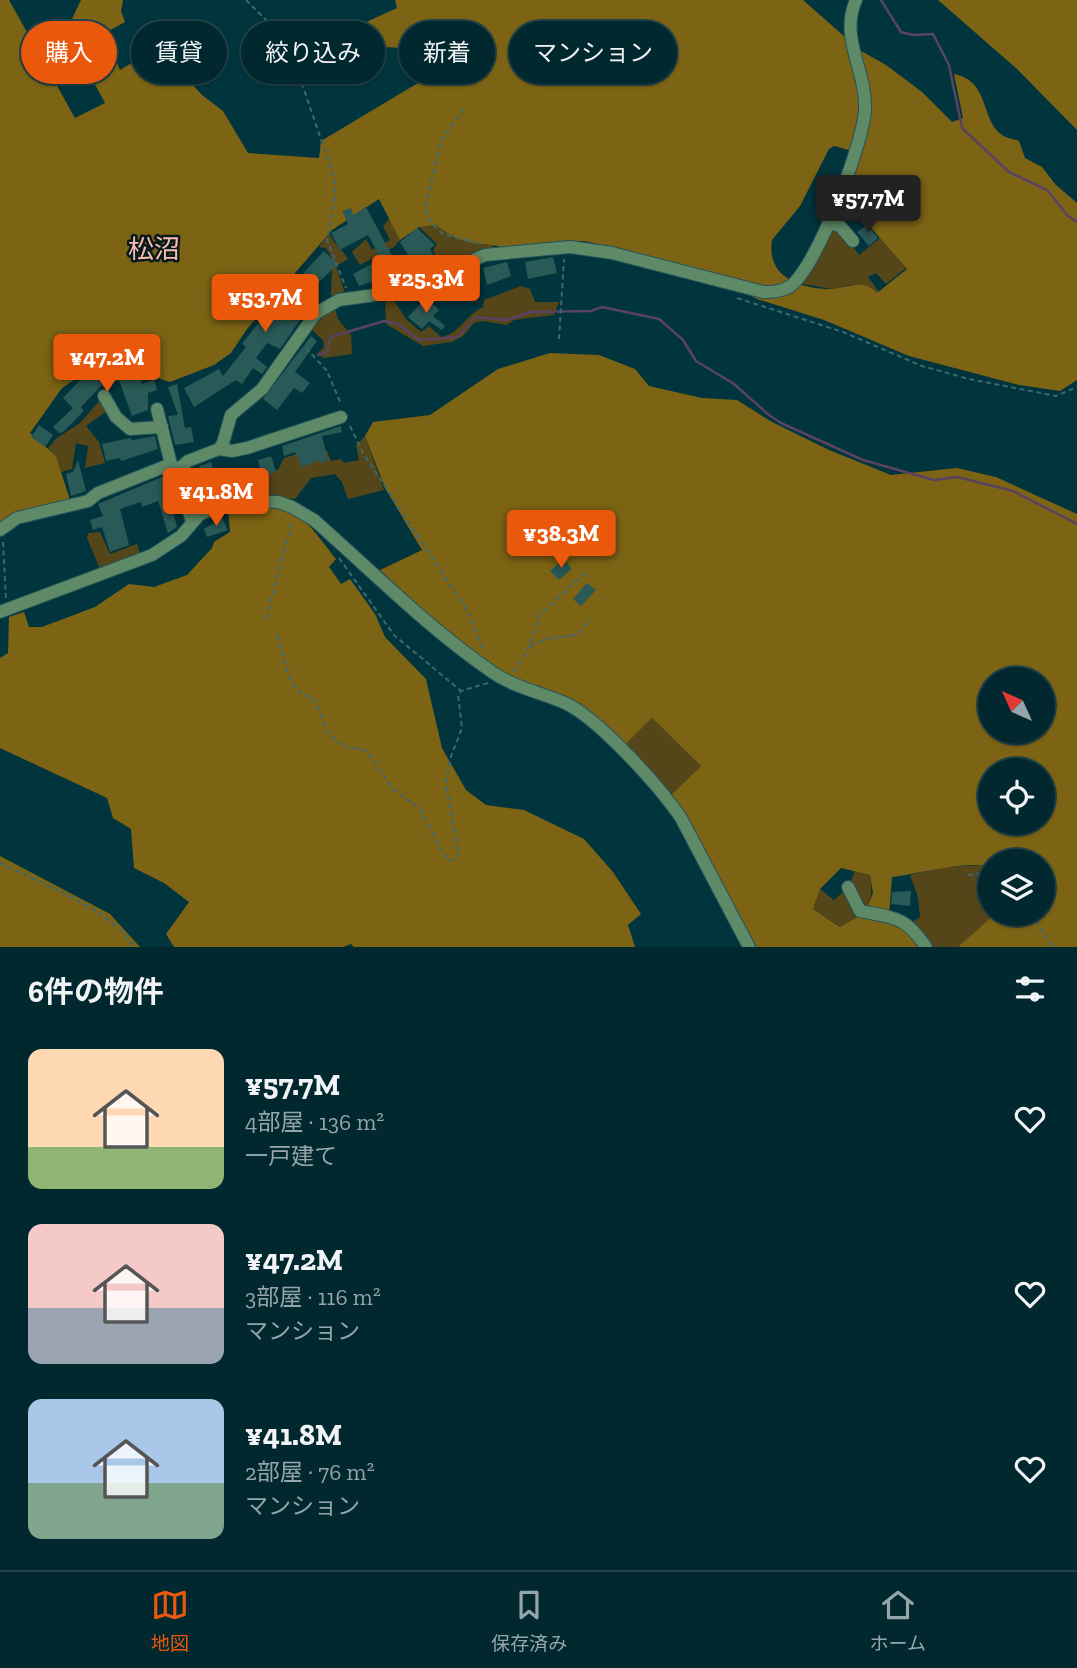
<!DOCTYPE html>
<html lang="ja">
<head>
<meta charset="utf-8">
<style>
	body { margin:0; font-family:"Zilla Slab","Noto Sans JP",serif; background:#0a3036; color:#f1f3f6; height:100vh; display:flex; flex-direction:column; font-size:26px; white-space:nowrap }
	* { box-sizing:border-box; margin:0 }
	p { font-size:23px; color:#95a6aa }
	.icon { flex:none; width:38px; height:38px; fill:none; stroke:currentColor; stroke-width:2; stroke-linecap:round; stroke-linejoin:round }
	.map { position:relative; height:947px; overflow:hidden }
	.side { display:flex; flex-direction:column; background:#00282e; flex:1 }
	.side>* { flex:none }
	.hud { position:absolute; left:21px; top:21px; width:700px; height:63px; display:flex; gap:14px }
	.needle { width:46px; rotate:315deg }
	.controls { position:absolute; left:978px; top:667px; display:grid; gap:14px }
	.controls a { display:grid; place-items:center; width:77px; height:77px; border-radius:50%; background:#00282e; box-shadow:0 2px 5px #0004,0 0 0 2px #22444a; font-size:35px }
	.price { position:absolute; translate:-50% -60px; padding:0 16px; border-radius:7px; background:#ea580c; color:#fff; font-size:23px; line-height:46px; filter:drop-shadow(0 2px 4px #0008) }
	.price::after { content:''; position:absolute; left:50%; top:42px; width:21px; height:16px; margin-left:-10px; background:inherit; clip-path:polygon(0 0,100% 0,50% 100%) }
	.price.current { background:#222; color:#fff }
	ul { padding:0; list-style:none }
	li { display:flex; align-items:center; gap:21px; height:175px; padding:0 28px }
	li span { display:grid; place-items:center; flex:none; width:196px; height:140px; border-radius:14px; color:#555 }
	li>.icon { margin-inline-start:auto }
	span .icon { width:84px; height:84px; fill:#fffc; stroke-width:1 }
	li b { font-size:30px }
	h2 { display:flex; justify-content:space-between; align-items:center; height:84px; padding:0 28px; font-size:30px }
	.tag { padding:0 24px; border-radius:32px; background:#00282e; box-shadow:0 2px 5px #0004,0 0 0 2px #22444a; font-size:24px; line-height:63px }
	.tag.current { background:#ea580c; color:#fff }
	.dock { display:flex; justify-content:space-around; align-items:center; height:98px; border-top:2px solid #22444a; background:#00282e; font-size:19px; color:#95a6aa }
	.dock a { display:grid; justify-items:center; gap:4px }
	.dock .current { color:#ea580c }
	.map>svg:first-child { display:block }
</style>
</head>
<body>
<div class="map">
<svg width="1077" height="947" viewBox="0 0 1077 947">
	<rect width="100%" height="100%" fill="#00353d"/>
	<g fill="#554619">
		<path d="M390,218L400,240L394,247L360,265L352,252L366,239L372,250L390,240L383,226Z"/>
		<path d="M436,225C453,238 471,243 492,243L495,250L442,267L433,251L437,244L419,227Z"/>
		<path d="M829,228L841,231L859,255L880,238L906,268L886,284L876,273L868,277L879,292L877,293L850,285L833,289L796,283Z"/>
		<path d="M329,233C334,244 342,249 348,259L336,266L345,293L331,296L332,269L327,264L332,258L326,248L319,247Z"/>
		<path d="M521,286L530,289L535,302H559L554,315L514,320L507,325L483,321L474,323L463,336L452,342L423,346L386,324L385,300L392,298L407,320L421,332L429,326L441,337C461,333 465,315 483,307L484,300Z"/>
		<path d="M335,308L338,319L351,335L352,354L323,358L318,353L324,347L323,340L310,328L319,317Z"/>
		<path d="M101,399L107,411L86,426L99,442L105,463L85,468L88,446L76,443L72,469L61,472L56,456L48,448L57,438L80,423Z"/>
		<path d="M365,436L384,490L348,499L342,482L335,474L311,478L295,499C261,496 224,489 193,505L190,500L204,493L250,488L249,478L278,470L284,458L312,449L327,451L331,461L341,459L344,463L359,460L356,445Z"/>
		<path d="M100,532L110,554L137,544L140,554L100,569L87,538L88,533Z"/>
		<path d="M652,718L701,766L672,794L626,744Z"/>
		<path d="M987,865L990,867V914H999L958,947H923L907,926L920,917L918,897L910,875L945,867Z"/>
		<path d="M855,871L870,875C875,907 865,912 841,927L813,909L820,889L834,900L844,891L856,893L851,881Z"/>
	</g>
	<g fill="#7d6415" fill-rule="evenodd">
		<path d="M0,0H9L75,118L105,103L63,26L72,19L81,0H123L121,11L125,22L105,33L120,70L158,47L202,95L223,111L248,153L319,158L321,141L418,83L404,48L382,47L335,57L327,40L397,8L395,0H803L861,51L886,65L922,92L952,122L963,118L954,74C990,81 980,119 1002,135C1006,138 1014,139 1019,141L1025,158L1042,167L1056,185L1077,203V380L1060,391L1019,385L909,356L824,320L757,299L704,271L585,241L500,247C490,243 482,245 472,243C459,240 446,233 436,225L419,227L400,240L379,199L332,230L247,329L231,353L214,365L170,382L117,365L89,370L62,388L30,433L56,456L70,500L0,525ZM834,146L849,150L845,198L907,269L877,293C873,289 869,286 863,285C851,284 841,289 830,289C799,289 766,276 772,240L800,206L829,149Z"/>
		<path d="M938,0H1077V130L1017,69Z"/>
		<path d="M550,353L599,355L635,369L649,386L702,398L737,400L772,422L829,450L891,475L957,468L996,477L1077,514V947H958L994,915L1043,914V861H990V867C964,860 921,874 892,877L889,915L866,910L873,893L870,875L841,868L820,889L813,909L840,927L864,913L891,919L923,947H753L672,794L701,766L652,718L626,744L589,711L494,670L428,616L380,570L422,550L385,488L365,436L373,422L430,415L498,369ZM990,679H1043V732H990ZM990,770H1043V822H990Z"/>
		<path d="M258,507C304,508 310,527 336,559L329,567L341,584L350,579L375,614L385,637L426,679L442,748L466,790L486,805L524,810L584,839L613,872L641,914L628,925L635,947H354L351,944L343,947H174L166,934L189,902L164,883L134,868L131,829L113,818L107,798L0,748V658L8,653L9,617L24,612L29,627H42L95,607L129,584L154,587L187,575L212,548L214,542L230,532L228,510Z"/>
		<path d="M0,856L110,914L140,947H0Z"/>
	</g>
	<g fill="none" stroke-linecap="round" stroke-linejoin="round">
		<g stroke="#5a4261" stroke-width="2.5">
			<path d="M881,0L901,32L913,35L933,34L949,65L962,128L1009,172L1047,190L1068,216L1077,222"/>
			<path d="M318,355L326,353L331,337L384,321L398,324L419,340L458,337L475,317L506,320L531,312L591,311L602,307L659,319L683,340L696,361L734,384L769,415L781,423L863,460L934,480L957,477L1013,491L1077,524"/>
		</g>
	</g>
	<g fill="#2a5a57">
		<path d="M366,207L397,265L371,282L359,286L353,274L381,259L368,235L340,250L331,233L348,224L342,211L351,208L353,215Z"/>
		<path d="M867,225L878,238L869,246L857,232Z"/>
		<path d="M417,228L435,245L430,249L439,266L420,274L400,242Z"/>
		<path d="M324,251L338,264L293,307L303,316L280,349L267,343L256,358L267,367L262,374L253,368L242,384L236,380L194,407L184,388L219,369L223,376L246,347L242,344L259,322L273,310L271,308Z"/>
		<path d="M553,257L557,273L528,279L525,262Z"/>
		<path d="M507,262L511,276L487,285L483,268Z"/>
		<path d="M426,298L439,310L433,316L445,326L442,330L429,321L422,329L408,317Z"/>
		<path d="M311,336L317,341L295,372L310,383L302,393L294,388L277,410L263,399Z"/>
		<path d="M128,368L133,377L139,375L142,384L154,380L157,390L148,393V410L132,416L119,380L104,387L102,385L81,407L84,411L63,432L59,433L53,427L73,408L63,398L82,378L84,380L89,372L94,376L106,369L109,375Z"/>
		<path d="M177,384L185,428L191,427L194,442L175,445L168,416L178,415L168,387Z"/>
		<path d="M39,425L53,435L45,447L31,437Z"/>
		<path d="M341,426L342,432L322,436L328,460L320,463L319,460L302,467L295,452L284,456L282,446Z"/>
		<path d="M155,436L158,449L121,461L120,458L106,461L102,444L130,438L133,440Z"/>
		<path d="M271,456L276,472L262,476L258,460Z"/>
		<path d="M78,460L86,491L71,496L66,474L73,472Z"/>
		<path d="M211,462L216,481L236,478L238,488L212,491L210,485L191,492L186,478L202,473L199,466Z"/>
		<path d="M169,474L173,495L169,496L177,527L168,533L158,501L142,507L141,502L120,509L129,545L110,552L102,527L93,530L90,520L103,516L98,504Z"/>
		<path d="M222,518L228,530L207,537L204,529Z"/>
		<path d="M564,559L572,569L559,580L550,571Z"/>
		<path d="M587,583L596,590L581,606L573,599Z"/>
		<path d="M911,891L910,906L891,904L892,892Z"/>
	</g>
	<g fill="none" stroke-linecap="round" stroke-linejoin="round">
		<g stroke="#23535b" stroke-width="14">
			<g id="minor">
				<path d="M828,223L840,226L853,241"/>
				<path d="M104,396L116,417L130,429L162,427"/>
				<path d="M157,409L171,464L175,468"/>
				<path d="M219,449L232,451L247,448L341,417"/>
				<path d="M192,521L177,478L178,470L188,461L219,449L223,443L231,415L262,389L316,313L339,300L404,291L485,255L570,247L612,253L763,292C772,292 780,292 789,287C816,270 863,144 865,110C867,71 839,38 856,0"/>
				<path d="M0,530L17,518L88,501L98,493L171,464"/>
				<path d="M0,612L152,555L181,536L200,514L219,507L249,501L278,502L292,507L314,520C372,571 428,628 492,672C515,688 540,692 565,703C598,718 660,787 681,818L749,947"/>
				<path d="M848,887L860,911C895,918 905,916 926,947"/>
			</g>
		</g>
		<g stroke="#3c686f" stroke-width="2" stroke-dasharray="5 3.5" stroke-linecap="butt">
			<path d="M246,0L275,29L291,51L335,181V198L327,240L346,288"/>
			<path d="M464,109L441,141L425,208L430,222L443,234L481,244"/>
			<path d="M737,298L843,332L922,366L969,379L1056,396L1077,387"/>
			<path d="M559,339L564,259"/>
			<path d="M306,348L327,371L341,404"/>
			<path d="M350,426L363,453L468,612L484,652"/>
			<path d="M3,542L6,599"/>
			<path d="M339,558L394,635L461,691"/>
			<path d="M266,619L292,522"/>
			<path d="M277,635L290,679L297,690L315,701L329,734L343,746L364,750L370,756L393,789L420,809L439,846L447,859L451,861L459,855L446,785L450,759L462,728L458,695L461,691L488,683"/>
			<path d="M530,646L546,639L577,635L590,619"/>
			<path d="M514,672L529,647L540,614L587,571"/>
			<path d="M0,863C42,884 108,907 134,947"/>
			<path d="M968,875L990,873"/>
			<path d="M1030,914L1053,947"/>
		</g>
		<use href="#minor" stroke="#5f8a68" stroke-width="12"/>
	</g>
	<g text-anchor="middle" dominant-baseline="central" stroke-width="5" stroke-linejoin="round" paint-order="stroke">
		<g font-size="26" fill="#fdbaae" stroke="#061a1d">
			<text x="154" y="249">松沼</text>
		</g>
	</g>
</svg>
<div class="controls">
<a><svg class="needle" viewBox="-14 -14 28 28"><path d="M0-13l5 13h-10z" fill="#e53935"/><path d="M0 13l5-13h-10z" fill="#95a6aa"/></svg></a>
<a><svg class="icon" aria-label="locate" viewBox="0 0 24 24"><circle cx="12" cy="12" r="6"/><path d="M12 2v4M12 18v4M2 12h4M18 12h4"/></svg></a>
<a><svg class="icon" aria-label="layers" viewBox="0 0 24 24"><path d="M12 4l9 5-9 5-9-5zM3 14l9 5 9-5"/></svg></a>
</div>
<b class="price current" style="left:868px;top:235px">¥57.7M</b>
<b class="price" style="left:426px;top:315px">¥25.3M</b>
<b class="price" style="left:265px;top:334px">¥53.7M</b>
<b class="price" style="left:107px;top:394px">¥47.2M</b>
<b class="price" style="left:216px;top:528px">¥41.8M</b>
<b class="price" style="left:561px;top:570px">¥38.3M</b>
<div class="hud">
<a class="tag current">購入</a>
<a class="tag">賃貸</a>
<a class="tag">絞り込み</a>
<a class="tag">新着</a>
<a class="tag">マンション</a>
</div>
</div>
<section class="side">
<h2>6件の物件<svg class="icon" aria-label="filters" viewBox="0 0 24 24"><path d="M4 7h16M4 17h16"/><circle cx="9" cy="7" r="2"/><circle cx="15" cy="17" r="2"/></svg></h2>
<ul>
<li><span style="background:linear-gradient(#ffd9b3 70%,#8fb573 0)"><svg class="icon" aria-label="home" viewBox="0 0 24 24"><path d="M3 11l9-7 9 7M6 9v11h12V9"/></svg></span><div><b>¥57.7M</b><p>4部屋 · 136 m²</p><p>一戸建て</p></div><svg class="icon" aria-label="heart" viewBox="0 0 24 24"><path d="M12 20l-8-8c-3-5 5-10 8-4 3-6 11-1 8 4z"/></svg></li>
<li><span style="background:linear-gradient(#f6c9c9 60%,#9aa5b1 0)"><svg class="icon" aria-label="home" viewBox="0 0 24 24"><path d="M3 11l9-7 9 7M6 9v11h12V9"/></svg></span><div><b>¥47.2M</b><p>3部屋 · 116 m²</p><p>マンション</p></div><svg class="icon" aria-label="heart" viewBox="0 0 24 24"><path d="M12 20l-8-8c-3-5 5-10 8-4 3-6 11-1 8 4z"/></svg></li>
<li><span style="background:linear-gradient(#a9c7e8 60%,#7fa58c 0)"><svg class="icon" aria-label="home" viewBox="0 0 24 24"><path d="M3 11l9-7 9 7M6 9v11h12V9"/></svg></span><div><b>¥41.8M</b><p>2部屋 · 76 m²</p><p>マンション</p></div><svg class="icon" aria-label="heart" viewBox="0 0 24 24"><path d="M12 20l-8-8c-3-5 5-10 8-4 3-6 11-1 8 4z"/></svg></li>
</ul>
</section>
<nav class="dock">
<a class="current"><svg class="icon" aria-label="map" viewBox="0 0 24 24"><path d="M3 6l6-2 6 2 6-2v14l-6 2-6-2-6 2zM9 4v14M15 6v14"/></svg>地図</a>
<a><svg class="icon" aria-label="saved" viewBox="0 0 24 24"><path d="M7 4h10v16l-5-4-5 4z"/></svg>保存済み</a>
<a><svg class="icon" aria-label="home" viewBox="0 0 24 24"><path d="M3 11l9-7 9 7M6 9v11h12V9"/></svg>ホーム</a>
</nav>
</body>
</html>
